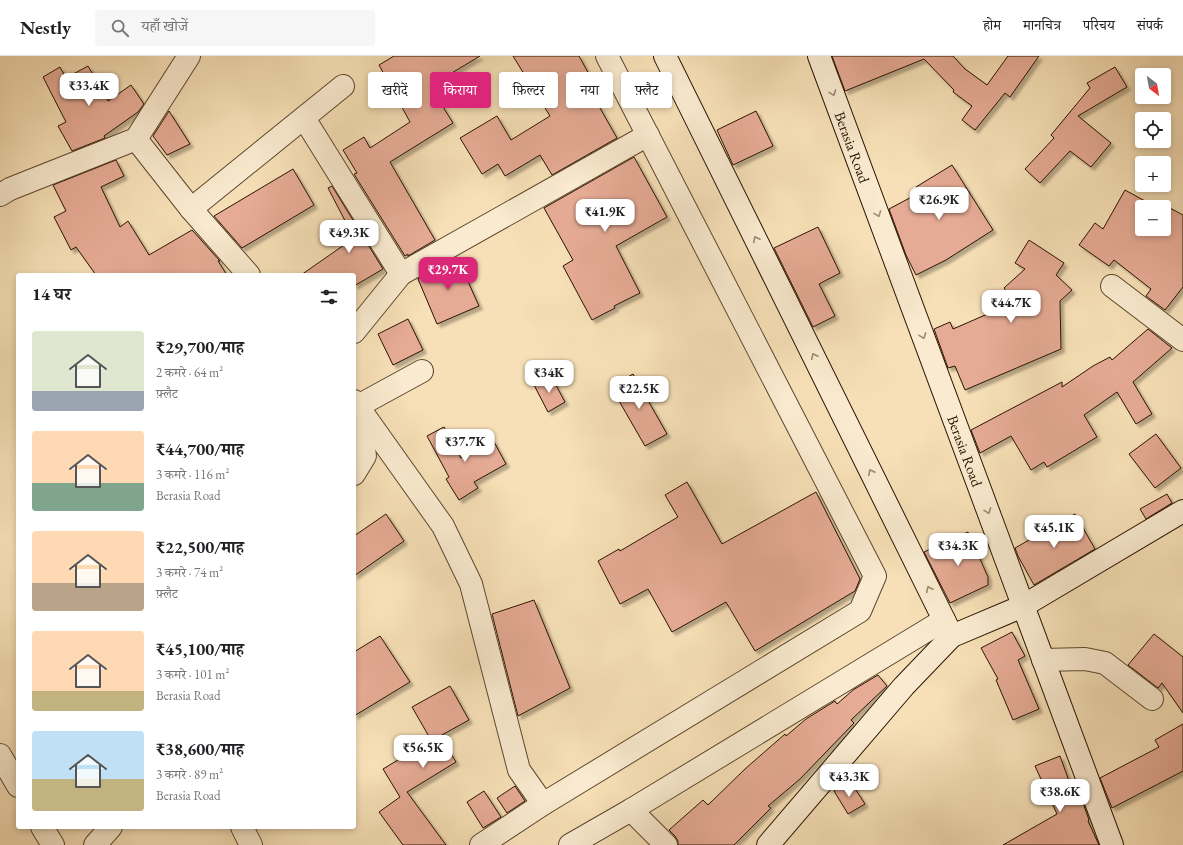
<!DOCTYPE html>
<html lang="hi">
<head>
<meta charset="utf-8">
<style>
	body { margin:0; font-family:"EB Garamond","Noto Serif Devanagari",serif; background:#f6f6f6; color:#202124; height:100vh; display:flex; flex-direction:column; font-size:15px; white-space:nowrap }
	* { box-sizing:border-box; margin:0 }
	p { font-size:13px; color:#757577 }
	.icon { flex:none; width:22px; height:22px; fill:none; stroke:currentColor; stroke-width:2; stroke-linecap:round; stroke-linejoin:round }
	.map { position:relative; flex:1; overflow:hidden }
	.panel { position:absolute; left:16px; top:217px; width:340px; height:556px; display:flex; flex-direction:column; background:#fff; border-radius:4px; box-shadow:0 2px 6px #0003 }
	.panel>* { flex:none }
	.top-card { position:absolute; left:368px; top:16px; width:380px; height:36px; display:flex; gap:8px }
	.needle { width:26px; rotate:149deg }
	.controls { position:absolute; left:1135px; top:12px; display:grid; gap:8px }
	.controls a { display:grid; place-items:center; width:36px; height:36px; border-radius:4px; background:#fff; box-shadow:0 2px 6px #0003; font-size:20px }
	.price { position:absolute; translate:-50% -34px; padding:0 9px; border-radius:8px; background:#fff; color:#222; font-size:13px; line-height:26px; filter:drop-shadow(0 1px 2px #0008) }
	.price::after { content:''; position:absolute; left:50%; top:24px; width:12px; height:9px; margin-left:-6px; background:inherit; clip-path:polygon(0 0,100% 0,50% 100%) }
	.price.active { background:#db2777; color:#fff }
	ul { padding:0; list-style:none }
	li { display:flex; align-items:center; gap:12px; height:100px; padding:0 16px }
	li span { display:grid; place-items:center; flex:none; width:112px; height:80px; border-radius:4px; color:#555 }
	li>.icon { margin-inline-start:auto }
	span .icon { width:48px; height:48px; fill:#fffc; stroke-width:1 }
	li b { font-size:17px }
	h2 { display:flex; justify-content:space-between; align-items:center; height:48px; padding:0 16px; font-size:17px }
	.tag { padding:0 14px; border-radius:4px; background:#fff; box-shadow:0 2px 6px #0003; font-size:14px; line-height:36px }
	.tag.active { background:#db2777; color:#fff }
	header { display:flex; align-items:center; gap:24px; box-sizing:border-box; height:56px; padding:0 20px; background:#fff; border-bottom:1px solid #e0e0e0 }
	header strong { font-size:19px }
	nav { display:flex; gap:22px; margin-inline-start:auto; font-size:14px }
	.search { width:280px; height:36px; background:#f6f6f6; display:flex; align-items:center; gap:10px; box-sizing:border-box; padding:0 14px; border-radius:4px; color:#757577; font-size:15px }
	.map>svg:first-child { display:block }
</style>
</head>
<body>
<header>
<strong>Nestly</strong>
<div class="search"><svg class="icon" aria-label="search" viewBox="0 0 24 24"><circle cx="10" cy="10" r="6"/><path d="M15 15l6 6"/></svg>यहाँ खोजें</div>
<nav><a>होम</a><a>मानचित्र</a><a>परिचय</a><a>संपर्क</a></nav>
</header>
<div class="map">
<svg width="1183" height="789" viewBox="0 0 1183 789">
	<defs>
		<filter id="shadow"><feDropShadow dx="3.5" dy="3.5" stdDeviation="1" flood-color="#0004"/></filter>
	</defs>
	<rect width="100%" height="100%" fill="#f7e0b7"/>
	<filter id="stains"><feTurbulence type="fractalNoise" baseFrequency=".005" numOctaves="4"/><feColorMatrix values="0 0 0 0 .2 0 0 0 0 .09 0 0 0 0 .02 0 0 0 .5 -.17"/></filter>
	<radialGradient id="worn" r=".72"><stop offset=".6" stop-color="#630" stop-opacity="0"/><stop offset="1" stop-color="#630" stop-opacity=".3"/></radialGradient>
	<g fill="#e6ab95" stroke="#2a1400" filter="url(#shadow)">
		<path d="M394,0H480L430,30L453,67L390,106L435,184L408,200V198L405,200L354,118L357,117L343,94L364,81L370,92L410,66L379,9Z"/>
		<path d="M513,0H579L602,42L596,45L617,82L552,119L540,99L505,120L498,108L482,118L460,82L497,60L511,84L550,60Z"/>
		<path d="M832,0H953L965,13L987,29L1008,0H1039L1010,41L1005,37L975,74L962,64L972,50L953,36L954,34L924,3L845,35Z"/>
		<path d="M88,10L108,45L131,29L144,48L138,56L104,80L105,82L72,95L58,70L66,66L43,21L60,11L66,22Z"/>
		<path d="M1115,11L1127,31L1078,60L1111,87L1091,111L1070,95L1040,127L1025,113L1054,82L1051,79L1090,32L1087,27Z"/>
		<path d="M169,55L190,88L167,99L153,80Z"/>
		<path d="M756,55L773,90L733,109L717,74Z"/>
		<path d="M634,101L667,161L616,190L640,237L614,250L615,252L592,264L563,210L573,204L544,152Z"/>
		<path d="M116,104L124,120L101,131L120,171L128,165L149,199L192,174L220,205H218L227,219H96L76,191L71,194L54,161L66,155L53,129Z"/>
		<path d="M952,109L993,174L946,204L916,219L906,199L889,153L919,137L916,131Z"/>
		<path d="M293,113L314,149L242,192L214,160Z"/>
		<path d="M332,130L383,213L354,230V219H301L344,189L342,186L353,180L328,132Z"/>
		<path d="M1125,134L1156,151H1142V173H1164V154L1166,150L1183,159V231L1165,254L1146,240L1151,233L1114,204L1109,210L1079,189L1095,167L1103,173Z"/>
		<path d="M818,171L840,217L819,228L835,260L813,271L774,192Z"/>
		<path d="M1029,184L1064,207L1056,219L1072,234L1060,245L1061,293L965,334L955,310L948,312L934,273L950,266L953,273L1015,246L1004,232L1025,213L1015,207Z"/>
		<path d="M457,201L479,250L437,268L418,223Z"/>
		<path d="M408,263L423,294L393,309L378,278Z"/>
		<path d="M1148,273L1172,292L1133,326L1152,358L1136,368L1117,336L1084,359L1097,381L1047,411L1044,406L1031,414L1011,380L980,397L971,374L1062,326V331L1093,310L1110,301L1112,304Z"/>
		<path d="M633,318L667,378L645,390L611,331Z"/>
		<path d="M551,320L565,346L548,356L534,329Z"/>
		<path d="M444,371L461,402L493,384L506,408L474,426L478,432L459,444L446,423L449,421L427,380Z"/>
		<path d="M1156,378L1181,412L1155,432L1129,398Z"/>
		<path d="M687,426L722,488L816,436L860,523L855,535L755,595L726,546L672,576L648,533L620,548L598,505L619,493L620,495L678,461L665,439Z"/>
		<path d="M1167,438L1172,447L1146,463L1140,453Z"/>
		<path d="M386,458L404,485L354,520V480Z"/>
		<path d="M1075,458L1095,493L1034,529L1018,500L1015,492Z"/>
		<path d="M968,476L988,521V529L950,547L924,496Z"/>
		<path d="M534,544L570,632L518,660L492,558Z"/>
		<path d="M1012,576L1025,600L1018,604L1039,653L1013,664L996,624L998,623L981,592Z"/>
		<path d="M1154,578L1183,601V657L1162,627L1158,632L1128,609Z"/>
		<path d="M380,580L410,626L354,660V596Z"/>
		<path d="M878,619L887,630L851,664L854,667L800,723L768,750L771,752L734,789H678V785L675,780L669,774L703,744L708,749L745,713L785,678L786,680L806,663L835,645L837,648L853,634Z"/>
		<path d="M450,630L469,664L440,680L456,706L407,736L446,789H403L379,756L400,741L383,713L431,684L412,651Z"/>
		<path d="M1183,668V715L1112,752L1100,722L1159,691L1155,684Z"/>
		<path d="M1060,700L1073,736L1078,733L1089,764L1088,765L1099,789H1003L1057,758L1035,710Z"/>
		<path d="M850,725L865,748L848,758L834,735Z"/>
		<path d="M515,730L525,745L507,757L497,742Z"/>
		<path d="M484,735L501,761L483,772L467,746Z"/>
	</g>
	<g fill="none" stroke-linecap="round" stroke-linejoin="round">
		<g stroke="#5d472e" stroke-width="24">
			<g id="street">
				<path d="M304,62L401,218"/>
				<path d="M136,83L191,153L249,219"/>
				<path d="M0,139L10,133L136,83L189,0"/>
				<path d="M191,153L343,30"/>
				<path d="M1112,230L1183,284"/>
				<path d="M354,276L401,218L648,79"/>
				<path d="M354,345L443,470L471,528L519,714L543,748"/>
				<path d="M354,418L365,400L358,350L422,315"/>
				<path d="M1043,604L1085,603L1105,607L1152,643"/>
				<path d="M0,699L18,730"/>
				<path d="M631,754L666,789"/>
				<path d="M42,771L53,789"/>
				<path d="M242,771L251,789"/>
				<path d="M95,789L111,771"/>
				<path d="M481,789L543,748L860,555L875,520L607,0"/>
				<path d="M570,789L631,754L944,564"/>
			</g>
		</g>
		<g stroke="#2a1400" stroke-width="24">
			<g id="secondary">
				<path d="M665,0L952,580"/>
				<path id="s1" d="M819,0L1112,789"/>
				<path d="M768,789L904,630L952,580L1023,550L1183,455"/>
			</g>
		</g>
		<use href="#street" stroke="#faebd0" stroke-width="22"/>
		<use href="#secondary" stroke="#faebd0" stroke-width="22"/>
	</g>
	<defs><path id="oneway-chevron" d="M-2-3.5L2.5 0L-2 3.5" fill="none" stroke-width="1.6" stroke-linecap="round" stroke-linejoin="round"/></defs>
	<g stroke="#9c8a72">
		<use href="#oneway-chevron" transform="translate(833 37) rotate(70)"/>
		<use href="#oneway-chevron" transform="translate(878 158) rotate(70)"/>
		<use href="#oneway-chevron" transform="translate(756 183) rotate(-116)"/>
		<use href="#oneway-chevron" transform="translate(923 280) rotate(70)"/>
		<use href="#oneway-chevron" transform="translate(814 300) rotate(-116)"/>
		<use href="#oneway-chevron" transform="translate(871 416) rotate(-116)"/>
		<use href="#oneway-chevron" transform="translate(988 455) rotate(70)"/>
		<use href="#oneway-chevron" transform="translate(929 533) rotate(-116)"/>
	</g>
	<g text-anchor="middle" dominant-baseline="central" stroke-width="3" stroke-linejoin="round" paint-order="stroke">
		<g font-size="15" fill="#2a1400" stroke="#faebd0">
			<text stroke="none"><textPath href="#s1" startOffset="97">Berasia Road</textPath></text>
			<text stroke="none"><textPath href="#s1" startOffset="421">Berasia Road</textPath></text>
		</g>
	</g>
	<rect width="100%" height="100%" filter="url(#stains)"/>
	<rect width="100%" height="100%" fill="url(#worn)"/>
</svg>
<div class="controls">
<a><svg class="needle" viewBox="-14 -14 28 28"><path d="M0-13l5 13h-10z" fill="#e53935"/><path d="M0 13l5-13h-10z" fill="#757577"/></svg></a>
<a><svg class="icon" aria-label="locate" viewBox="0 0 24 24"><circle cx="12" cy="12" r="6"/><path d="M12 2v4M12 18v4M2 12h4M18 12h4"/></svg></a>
<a>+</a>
<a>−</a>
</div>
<b class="price" style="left:89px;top:51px">₹33.4K</b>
<b class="price" style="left:939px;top:165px">₹26.9K</b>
<b class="price" style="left:605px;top:177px">₹41.9K</b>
<b class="price" style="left:349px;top:198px">₹49.3K</b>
<b class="price active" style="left:448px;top:235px">₹29.7K</b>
<b class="price" style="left:1011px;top:268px">₹44.7K</b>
<b class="price" style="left:549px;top:338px">₹34K</b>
<b class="price" style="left:639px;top:354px">₹22.5K</b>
<b class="price" style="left:465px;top:407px">₹37.7K</b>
<b class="price" style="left:1054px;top:493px">₹45.1K</b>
<b class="price" style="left:958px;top:511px">₹34.3K</b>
<b class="price" style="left:423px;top:713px">₹56.5K</b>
<b class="price" style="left:849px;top:742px">₹43.3K</b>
<b class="price" style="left:1060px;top:757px">₹38.6K</b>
<div class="top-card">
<a class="tag">खरीदें</a>
<a class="tag active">किराया</a>
<a class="tag">फ़िल्टर</a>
<a class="tag">नया</a>
<a class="tag">फ़्लैट</a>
</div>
<section class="panel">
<h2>14 घर<svg class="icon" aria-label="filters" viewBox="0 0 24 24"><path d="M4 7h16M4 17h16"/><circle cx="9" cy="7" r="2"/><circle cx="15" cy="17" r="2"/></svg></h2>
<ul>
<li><span style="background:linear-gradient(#dfe7d0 75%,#9aa5b1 0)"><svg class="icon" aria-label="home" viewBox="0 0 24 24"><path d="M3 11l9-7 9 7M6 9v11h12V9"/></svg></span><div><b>₹29,700/माह</b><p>2 कमरे · 64 m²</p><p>फ़्लैट</p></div></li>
<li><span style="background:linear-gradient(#ffd9b3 65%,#7fa58c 0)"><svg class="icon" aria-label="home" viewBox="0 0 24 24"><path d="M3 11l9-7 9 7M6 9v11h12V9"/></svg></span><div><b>₹44,700/माह</b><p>3 कमरे · 116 m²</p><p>Berasia Road</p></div></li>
<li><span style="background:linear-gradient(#ffd9b3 65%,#b9a48a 0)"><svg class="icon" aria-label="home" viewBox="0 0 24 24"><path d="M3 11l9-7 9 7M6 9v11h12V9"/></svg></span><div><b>₹22,500/माह</b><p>3 कमरे · 74 m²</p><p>फ़्लैट</p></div></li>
<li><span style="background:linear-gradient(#ffd9b3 75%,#c2b280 0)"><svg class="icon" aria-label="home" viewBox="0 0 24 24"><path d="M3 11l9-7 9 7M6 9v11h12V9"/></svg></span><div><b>₹45,100/माह</b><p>3 कमरे · 101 m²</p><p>Berasia Road</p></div></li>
<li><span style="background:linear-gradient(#bfe0f5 60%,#c2b280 0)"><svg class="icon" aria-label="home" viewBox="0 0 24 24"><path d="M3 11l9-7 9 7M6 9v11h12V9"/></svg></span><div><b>₹38,600/माह</b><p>3 कमरे · 89 m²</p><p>Berasia Road</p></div></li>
</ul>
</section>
</div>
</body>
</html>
